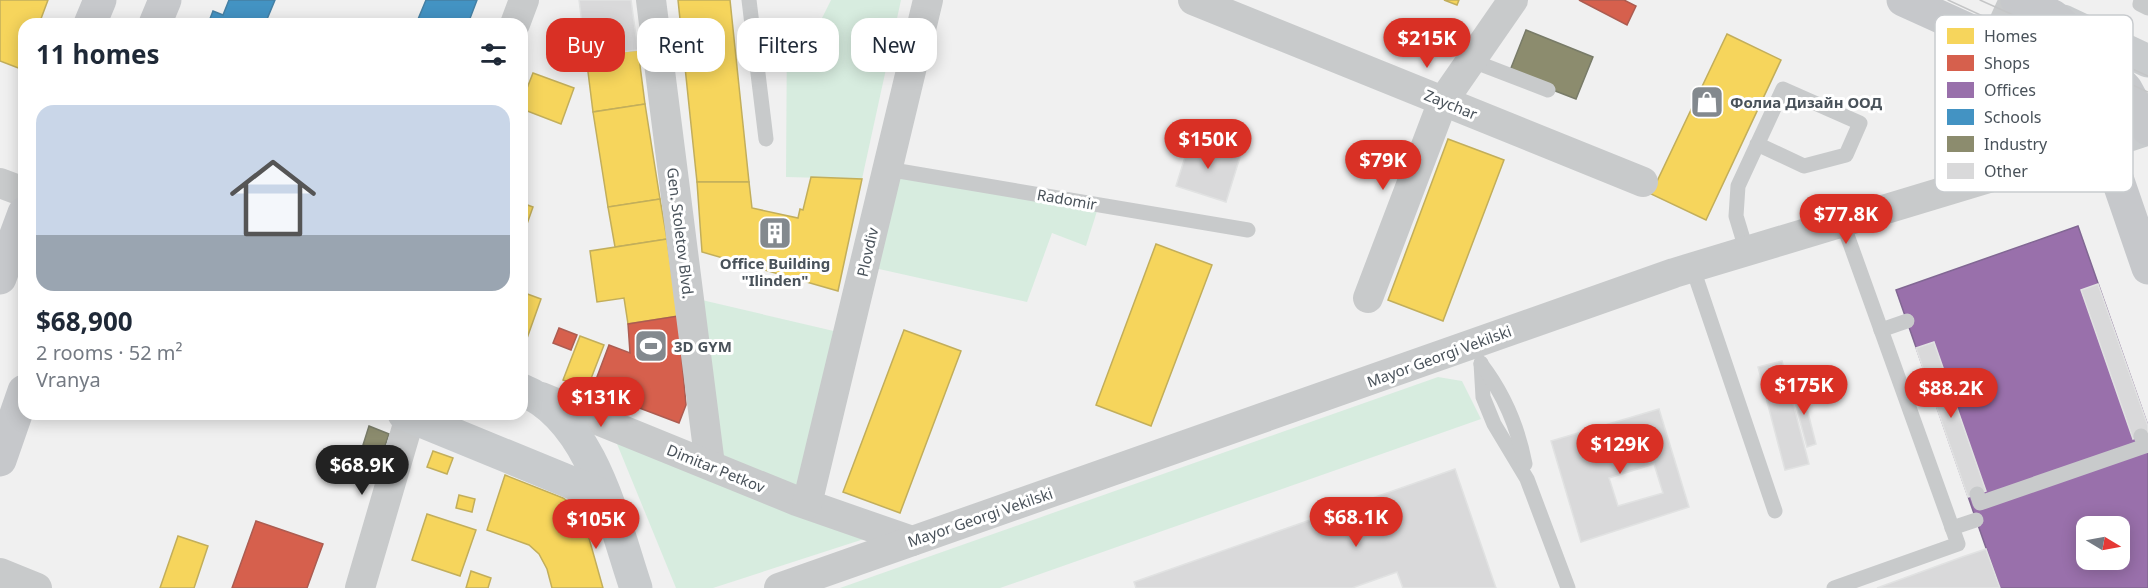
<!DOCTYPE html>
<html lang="en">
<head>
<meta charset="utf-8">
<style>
	body { margin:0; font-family:"Noto Sans",sans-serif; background:#f6f6f7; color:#1f2937; height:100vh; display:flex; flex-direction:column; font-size:22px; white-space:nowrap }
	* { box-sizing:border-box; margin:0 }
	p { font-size:20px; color:#747a83 }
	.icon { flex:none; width:33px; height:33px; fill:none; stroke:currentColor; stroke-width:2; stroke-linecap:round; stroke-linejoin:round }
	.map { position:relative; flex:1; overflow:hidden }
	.sheet { position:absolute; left:18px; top:18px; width:510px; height:402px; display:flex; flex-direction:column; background:#fff; border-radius:18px; box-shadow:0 3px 15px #0003 }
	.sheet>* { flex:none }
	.hud { position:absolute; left:546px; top:18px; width:570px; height:54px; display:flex; gap:12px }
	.needle { width:39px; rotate:100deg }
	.fabs { position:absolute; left:2076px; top:516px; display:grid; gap:12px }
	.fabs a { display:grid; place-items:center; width:54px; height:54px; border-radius:12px; background:#fff; box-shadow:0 3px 15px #0003; font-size:30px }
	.price { position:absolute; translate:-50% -51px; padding:0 14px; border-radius:21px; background:#d93025; color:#fff; font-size:20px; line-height:39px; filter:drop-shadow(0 2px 3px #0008) }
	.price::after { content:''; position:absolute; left:50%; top:36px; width:18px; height:14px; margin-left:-9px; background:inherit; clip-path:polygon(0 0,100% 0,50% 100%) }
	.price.selected { background:#222; color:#fff }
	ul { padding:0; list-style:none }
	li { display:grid; align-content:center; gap:12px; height:318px; padding:0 18px }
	li span { display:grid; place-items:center; height:186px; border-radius:18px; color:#555 }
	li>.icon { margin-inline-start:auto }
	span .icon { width:108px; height:108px; fill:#fffc; stroke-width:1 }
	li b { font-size:26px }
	h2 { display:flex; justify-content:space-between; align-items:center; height:72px; padding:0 18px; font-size:26px }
	.chip { padding:0 21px; border-radius:18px; background:#fff; box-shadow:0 3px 15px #0003; font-size:21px; line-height:54px }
	.chip.selected { background:#d93025; color:#fff }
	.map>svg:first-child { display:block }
</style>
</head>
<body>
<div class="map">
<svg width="2148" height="588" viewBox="0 0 2148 588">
	<rect width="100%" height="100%" fill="#f0f0f0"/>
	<g fill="#d7ecdf">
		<path d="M831,0H901L862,179L786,177L787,26L816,30Z"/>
		<path d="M891,174L1098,208L1086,246L1052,233L1027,302L870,267Z"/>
		<path d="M689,297L838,332L798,490L719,457Z"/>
		<path d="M1438,377L1462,381L1481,419L1000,588H840Z"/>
		<path d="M615,439L864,539L713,588H676Z"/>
	</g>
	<g fill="#f6d55c" stroke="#c2ae5b" stroke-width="1.5">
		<path d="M0,0H48L39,24H24V61L21,69L0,61Z"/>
		<path d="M678,0H730L749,182H697Z"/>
		<path d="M1444,0H1459L1457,5Z"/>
		<path d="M1727,34L1781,60L1706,220L1651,194Z"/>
		<path d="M638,50L645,104L593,112L586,56Z"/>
		<path d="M533,73L574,88L561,124L522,109V101Z"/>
		<path d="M645,104L660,199L608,207L593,112Z"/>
		<path d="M1448,139L1504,160L1443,321L1388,300Z"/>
		<path d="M811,177L862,179L838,291L702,252L697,182H749L752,208L798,218L800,209L803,210Z"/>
		<path d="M660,199L667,239L615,247L608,207Z"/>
		<path d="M522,203L533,207L522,238Z"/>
		<path d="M667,239L678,316L628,324L624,298L597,302L590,251Z"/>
		<path d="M1156,244L1212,265L1151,426L1096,405Z"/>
		<path d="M522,292L541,299L526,341L522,340Z"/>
		<path d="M904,330L961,351L900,513L843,492Z"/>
		<path d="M580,336L604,345L587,389L563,380Z"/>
		<path d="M433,451L453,458L447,474L427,467Z"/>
		<path d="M505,475L563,498L576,507L585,524L603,588H552L547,569L539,554L529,545L487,530Z"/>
		<path d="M459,495L475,499L472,512L456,508Z"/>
		<path d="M427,514L476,530L460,576L412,560Z"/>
		<path d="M178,536L208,546L194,588H160Z"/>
		<path d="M471,571L491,578L488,588H466Z"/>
	</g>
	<g fill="#d6604d" stroke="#ac5c51" stroke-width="1.5">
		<path d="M1579,0H1624L1636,6L1627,25Z"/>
		<path d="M678,316L686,405L679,423L592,390L609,345L630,353L628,324Z"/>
		<path d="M559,328L577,335L571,350L553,343Z"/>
		<path d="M256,521L323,544L307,588H232Z"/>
	</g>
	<path fill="#9970ab" stroke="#816793" stroke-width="1.5" fill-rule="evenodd" d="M2078,226L2148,426V588H2000L1896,290ZM2086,526H2120V560H2086Z"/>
	<g fill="#4393c3" stroke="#4580a4" stroke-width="1.5">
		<path d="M229,0H275L265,24H208L213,11L223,15Z"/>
		<path d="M426,0H477L469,21L477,24H416Z"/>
	</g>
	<g fill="#8c8c6e" stroke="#787b68" stroke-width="1.5">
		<path d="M1526,30L1593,57L1576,99L1509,73Z"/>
		<path d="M369,426L389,434L383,452L363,445Z"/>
	</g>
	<g fill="#d9d9da" stroke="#e1e2e2" stroke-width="1.5" fill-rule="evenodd">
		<path d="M579,0H631L638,50L586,56Z"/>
		<path d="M1191,138L1241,154L1226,202L1176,186Z"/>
		<path d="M2098,284L2148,426V433L2133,439L2081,290Z"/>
		<path d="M1934,342L1986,491L1968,497L1916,348Z"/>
		<path d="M1782,361L1809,464L1785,470L1758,367Z"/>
		<path d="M1801,385L1816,444L1807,447L1791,388Z"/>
		<path d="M1659,409L1689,507L1581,542L1551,441ZM1654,464L1663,493L1618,506L1609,478Z"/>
		<path d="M1455,469L1496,588H1403L1397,572L1352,588H1136L1134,582Z"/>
		<path d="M1986,549L2000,588H1877L1962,557Z"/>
	</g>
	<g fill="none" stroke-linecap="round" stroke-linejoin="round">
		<g stroke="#c8cacb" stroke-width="15">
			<path d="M749,0L766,139"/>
			<path d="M2141,0L2140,4L2148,8"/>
			<path d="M1470,60L1548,90"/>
			<path d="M887,169L1248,230"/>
			<path d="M1746,249L1736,216L1738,186L1783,89L1860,123L1846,155L1804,166L1757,144"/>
			<path d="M1692,266L1775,511"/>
			<path d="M1881,330L1907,321"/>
			<path d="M1481,363L1483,397L1494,424L1527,479L1568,588"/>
			<path d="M1481,364C1504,394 1518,427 1525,464"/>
			<path d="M1977,494L1980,503L2145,446L2141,436"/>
			<path d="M1952,528L1976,520"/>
			<path d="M1834,588L1958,544L1842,221"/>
		</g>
		<g stroke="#c8cacb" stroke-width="30">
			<path d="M651,0L710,465"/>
			<path d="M1193,0L1643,182"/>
			<path d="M515,24L524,0"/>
			<path d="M1995,42L2014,0"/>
			<path d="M0,183L24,192"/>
			<path d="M1368,298L1443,101L1513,0"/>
			<path d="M541,397L797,501L912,541"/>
			<path d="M807,504L928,0"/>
			<path d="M0,573L37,588"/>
			<path d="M360,588L410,417"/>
			<path d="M779,588L1674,273L2105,143"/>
		</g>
		<g stroke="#c8cbcd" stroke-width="33">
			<path d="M2063,21L2148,61"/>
			<path d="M2044,64L2147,111"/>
			<path d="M2105,143L2148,129"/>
			<path d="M522,390C592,418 614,523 636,588"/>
			<path d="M404,414L604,496"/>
		</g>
		<g stroke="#c6c8cb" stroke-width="33">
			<path d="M1903,0L2040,62L2085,106L2105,143L2148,268"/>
			<path d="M2017,0L2053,16L2091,50L2126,89L2148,129"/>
			<path d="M90,24L100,0"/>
			<path d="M155,24L165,0"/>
			<path d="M0,278L24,213"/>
			<path d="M0,460L24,391"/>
		</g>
		<g stroke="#c4c5c6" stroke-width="1.5">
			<path d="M1948,0L2148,92"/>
			<path d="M1980,0L2148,76"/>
		</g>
	</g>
	<defs>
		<g id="shop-square" transform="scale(1.725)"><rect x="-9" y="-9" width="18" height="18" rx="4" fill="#83898e" stroke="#fff"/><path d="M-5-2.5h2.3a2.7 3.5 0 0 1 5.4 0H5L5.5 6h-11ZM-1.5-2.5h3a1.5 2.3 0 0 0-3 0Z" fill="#fff"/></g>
		<g id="building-square" transform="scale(1.725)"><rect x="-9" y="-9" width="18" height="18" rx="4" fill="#83898e" stroke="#fff"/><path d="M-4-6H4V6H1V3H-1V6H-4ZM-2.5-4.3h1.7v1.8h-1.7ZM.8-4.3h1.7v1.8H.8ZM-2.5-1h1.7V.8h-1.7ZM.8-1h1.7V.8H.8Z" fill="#fff"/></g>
		<g id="stadium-square" transform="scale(1.725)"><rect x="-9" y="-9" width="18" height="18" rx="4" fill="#83898e" stroke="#fff"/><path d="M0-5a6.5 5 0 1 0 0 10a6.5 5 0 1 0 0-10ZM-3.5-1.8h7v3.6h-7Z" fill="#fff"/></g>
	</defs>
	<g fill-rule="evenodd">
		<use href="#shop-square" x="1707" y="102"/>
		<use href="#building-square" x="775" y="233"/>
		<use href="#stadium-square" x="651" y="346"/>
	</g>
	<g text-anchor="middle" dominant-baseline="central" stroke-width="6" stroke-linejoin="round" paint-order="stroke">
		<g font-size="15" font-weight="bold" fill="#49525a" stroke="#fff" text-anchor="start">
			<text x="1730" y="102">Фолиа Дизайн ООД</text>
			<text x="775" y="263" text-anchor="middle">Office Building<tspan x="775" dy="17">"Ilinden"</tspan></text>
			<text x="674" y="346">3D GYM</text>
		</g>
		<g font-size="15" fill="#49525a" stroke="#fff">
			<text transform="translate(1451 104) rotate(22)">Zaychar</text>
			<text transform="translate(1067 199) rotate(10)">Radomir</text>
			<text transform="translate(681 233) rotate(83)">Gen. Stoletov Blvd.</text>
			<text transform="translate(867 252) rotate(-77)">Plovdiv</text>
			<text transform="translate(1439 356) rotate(-20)">Mayor Georgi Vekilski</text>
			<text transform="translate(716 468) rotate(22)">Dimitar Petkov</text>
			<text transform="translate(980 517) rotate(-19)">Mayor Georgi Vekilski</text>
		</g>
	</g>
	<rect x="1935" y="15" width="198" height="177" rx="9" fill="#fff" stroke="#c8cbce" stroke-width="1.5"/>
	<rect x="1947" y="28" width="27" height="16" fill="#f6d55c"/>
	<rect x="1947" y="55" width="27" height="16" fill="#d6604d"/>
	<rect x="1947" y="82" width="27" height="16" fill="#9970ab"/>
	<rect x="1947" y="109" width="27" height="16" fill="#4393c3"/>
	<rect x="1947" y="136" width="27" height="16" fill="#8c8c6e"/>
	<rect x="1947" y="163" width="27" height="16" fill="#d9d9da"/>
	<g font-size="16" fill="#49525a">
		<text x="1984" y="42">Homes</text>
		<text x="1984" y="69">Shops</text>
		<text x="1984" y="96">Offices</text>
		<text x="1984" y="123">Schools</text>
		<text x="1984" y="150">Industry</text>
		<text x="1984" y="177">Other</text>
	</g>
</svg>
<div class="fabs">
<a><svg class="needle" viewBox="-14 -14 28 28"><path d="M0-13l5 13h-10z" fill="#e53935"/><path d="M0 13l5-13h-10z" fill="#747a83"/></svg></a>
</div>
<b class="price" style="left:1427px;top:69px">$215K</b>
<b class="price" style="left:1208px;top:170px">$150K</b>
<b class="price" style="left:1383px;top:191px">$79K</b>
<b class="price" style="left:1846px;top:245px">$77.8K</b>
<b class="price" style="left:1804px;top:416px">$175K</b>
<b class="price" style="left:1951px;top:419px">$88.2K</b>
<b class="price" style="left:601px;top:428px">$131K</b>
<b class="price" style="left:1620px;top:475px">$129K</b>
<b class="price selected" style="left:362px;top:496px">$68.9K</b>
<b class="price" style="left:1356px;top:548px">$68.1K</b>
<b class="price" style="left:596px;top:550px">$105K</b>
<div class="hud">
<a class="chip selected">Buy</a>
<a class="chip">Rent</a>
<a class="chip">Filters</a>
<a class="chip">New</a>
</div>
<section class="sheet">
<h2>11 homes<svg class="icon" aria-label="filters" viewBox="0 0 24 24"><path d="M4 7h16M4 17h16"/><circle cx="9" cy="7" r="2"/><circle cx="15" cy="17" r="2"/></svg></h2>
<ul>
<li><span style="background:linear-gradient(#c9d6e8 70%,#9aa5b1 0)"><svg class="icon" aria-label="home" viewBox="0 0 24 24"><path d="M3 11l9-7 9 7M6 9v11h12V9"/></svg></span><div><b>$68,900</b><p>2 rooms · 52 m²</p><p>Vranya</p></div></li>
</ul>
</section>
</div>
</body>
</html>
